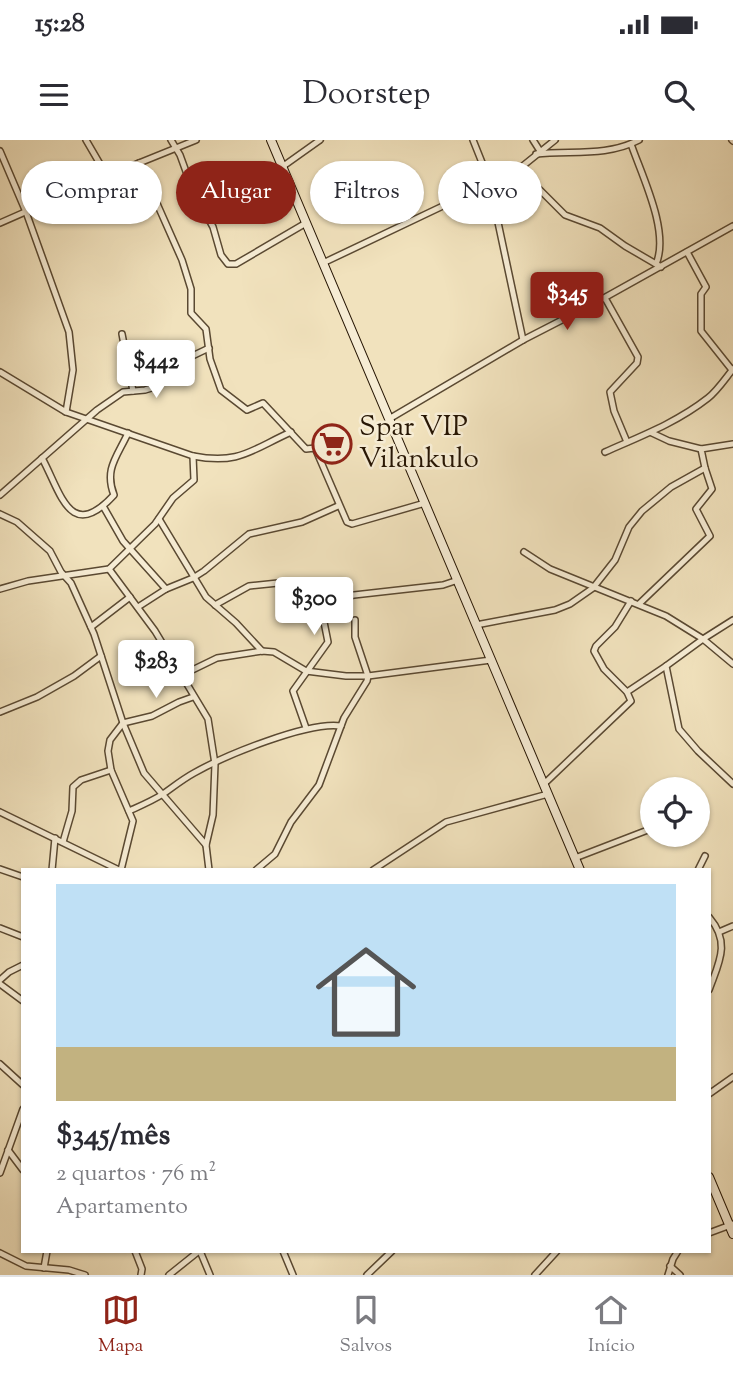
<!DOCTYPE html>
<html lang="pt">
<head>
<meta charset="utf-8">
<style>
	body { margin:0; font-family:"Sorts Mill Goudy",serif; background:#f7f7f7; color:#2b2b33; height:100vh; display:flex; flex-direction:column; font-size:26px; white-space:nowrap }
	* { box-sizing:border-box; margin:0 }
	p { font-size:23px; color:#7c7c81 }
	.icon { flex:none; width:38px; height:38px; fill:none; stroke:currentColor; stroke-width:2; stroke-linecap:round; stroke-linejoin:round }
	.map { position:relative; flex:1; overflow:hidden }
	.drawer { position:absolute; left:21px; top:728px; width:690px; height:385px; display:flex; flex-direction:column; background:#fff; border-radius:0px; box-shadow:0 2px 5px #0004 }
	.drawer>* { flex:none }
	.top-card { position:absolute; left:21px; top:21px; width:691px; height:63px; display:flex; gap:14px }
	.controls { position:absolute; left:640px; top:637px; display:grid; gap:14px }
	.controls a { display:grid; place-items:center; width:70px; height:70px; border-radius:50%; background:#fff; box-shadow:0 2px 5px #0004; font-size:35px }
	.price { position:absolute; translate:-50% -60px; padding:0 16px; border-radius:7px; background:#fff; color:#222; font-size:23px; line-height:46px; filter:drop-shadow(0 2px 4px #0008) }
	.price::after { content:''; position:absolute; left:50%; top:42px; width:21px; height:16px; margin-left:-10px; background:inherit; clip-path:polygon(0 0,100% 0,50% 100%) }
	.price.on { background:#8f2418; color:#fff }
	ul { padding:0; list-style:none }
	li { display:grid; align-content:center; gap:14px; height:371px; padding:0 35px }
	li+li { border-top:2px solid #e1e1e2 }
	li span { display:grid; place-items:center; height:217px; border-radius:0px; color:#555 }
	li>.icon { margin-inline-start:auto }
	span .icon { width:126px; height:126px; fill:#fffc; stroke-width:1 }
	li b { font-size:30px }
	.chip { padding:0 24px; border-radius:32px; background:#fff; box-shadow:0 2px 5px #0004; font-size:24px; line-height:63px }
	.chip.on { background:#8f2418; color:#fff }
	.status { display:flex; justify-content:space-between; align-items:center; height:49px; padding:0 35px; background:#fff; direction:ltr }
	.status svg { height:19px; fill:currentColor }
	header { display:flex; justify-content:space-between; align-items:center; height:91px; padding:0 35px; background:#fff; font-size:32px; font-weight:600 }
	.menu { display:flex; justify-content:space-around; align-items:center; height:98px; border-top:2px solid #e1e1e2; background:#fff; font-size:19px; color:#7c7c81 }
	.menu a { display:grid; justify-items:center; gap:4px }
	.menu .on { color:#8f2418 }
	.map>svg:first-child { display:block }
</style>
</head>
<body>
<div class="status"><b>15:28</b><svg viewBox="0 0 49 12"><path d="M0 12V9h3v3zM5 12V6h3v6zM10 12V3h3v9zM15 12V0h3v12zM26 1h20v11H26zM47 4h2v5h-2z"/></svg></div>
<header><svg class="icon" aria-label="menu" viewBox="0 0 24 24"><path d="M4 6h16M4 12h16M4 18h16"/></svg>Doorstep<svg class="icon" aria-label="search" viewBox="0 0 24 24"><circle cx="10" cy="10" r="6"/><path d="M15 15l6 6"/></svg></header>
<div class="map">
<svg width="733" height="1135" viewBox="0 0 733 1135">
	<rect width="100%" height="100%" fill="#f1e2bd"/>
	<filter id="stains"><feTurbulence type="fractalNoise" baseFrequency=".00286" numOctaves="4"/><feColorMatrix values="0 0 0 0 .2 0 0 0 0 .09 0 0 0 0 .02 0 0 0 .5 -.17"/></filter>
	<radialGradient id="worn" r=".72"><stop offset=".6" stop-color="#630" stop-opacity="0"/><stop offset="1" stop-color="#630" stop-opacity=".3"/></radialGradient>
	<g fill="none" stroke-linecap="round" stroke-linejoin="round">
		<g stroke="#5a4932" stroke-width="8">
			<g id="minor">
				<path d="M86,0L107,36L196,0"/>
				<path d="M171,0L180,15L192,48L213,87L221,115L228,124H236L306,83"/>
				<path d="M473,0L489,40L523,200"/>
				<path d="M533,0L540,11"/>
				<path d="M732,0L733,1"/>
				<path d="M631,4C642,36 670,92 656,124"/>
				<path d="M0,11L26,72L69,192L73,230L66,272"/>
				<path d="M536,14C571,10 606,17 639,0"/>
				<path d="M139,23L182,120L191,149V173L206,189L210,219L221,250L247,270L263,263L306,309L315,308L347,382L352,384L425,363"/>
				<path d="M282,27L320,0"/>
				<path d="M520,30L565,75L600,88L625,106L661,127"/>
				<path d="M0,83L107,36"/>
				<path d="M687,112L706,147L701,154V191L732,230"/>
				<path d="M323,123L445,65L504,41L555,0"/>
				<path d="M605,158L638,217L637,223L610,252L614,271L627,302"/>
				<path d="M122,194L133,251"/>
				<path d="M0,232L66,272L193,316C239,325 251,310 291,292"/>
				<path d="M389,279L523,200L595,163L733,86"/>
				<path d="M652,293L669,301L701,309"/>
				<path d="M605,312C641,296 676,283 708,258C717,251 725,239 733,229"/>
				<path d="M42,318C61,353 70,403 114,355C104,329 117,317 128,293"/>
				<path d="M0,355L97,270L123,252L145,250L158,246L184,220L209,208"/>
				<path d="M103,366L123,401L166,449"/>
				<path d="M0,374L17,382L50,411L61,432L71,443L94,494L123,583L144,633L206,705L209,730"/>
				<path d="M159,379L206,457L236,483L262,511"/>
				<path d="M524,412L550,429L666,476L703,499L666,526L679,589L698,611L733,644"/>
				<path d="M109,429L155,491L208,579L215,624L213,675L206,705"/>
				<path d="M0,449L28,441L109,429L155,384L173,358L194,340L193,316"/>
				<path d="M320,462L354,455L443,445L458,440"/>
				<path d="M639,464L710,396L696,369L712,349L705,328"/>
				<path d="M215,465L249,446L278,443L309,448L317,454L320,462L328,502L293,551L306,588"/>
				<path d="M138,467L166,449L193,438L204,431L249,394L302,382L338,366"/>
				<path d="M733,480L703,499L733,524"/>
				<path d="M476,485L555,470L570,464L593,448L615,420L629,387L642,371L671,347L705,328L701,309L733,304"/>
				<path d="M91,487L130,457"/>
				<path d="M180,536L217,518L262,511L274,512L306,531L346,536H368L491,520"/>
				<path d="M627,552L604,529L594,511L596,506L615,487L631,461"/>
				<path d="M0,572L37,557L74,536L101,516"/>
				<path d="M544,644L631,561L627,552L666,526"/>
				<path d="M129,671C140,666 152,661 163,654C173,647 183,639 194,633C224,616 308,581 341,586"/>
				<path d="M0,672L119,730"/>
				<path d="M63,702L72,671L73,647L81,640L111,630"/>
				<path d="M575,718L653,688"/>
				<path d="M0,729L23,737"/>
				<path d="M52,730L55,698"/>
				<path d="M121,730L133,681L111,630L108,611L110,600L123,583L152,576L179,562L193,557"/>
				<path d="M256,730L275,714L291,682L319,645L344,578L367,541L368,536L355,497V480"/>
				<path d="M373,730L446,682L548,654"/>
				<path d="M698,730L705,716"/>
				<path d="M709,777C731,803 719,822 709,850"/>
				<path d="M0,788L23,797"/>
				<path d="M719,792L733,786"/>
				<path d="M0,840L9,832L23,825"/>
				<path d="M0,844L23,861"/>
				<path d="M0,924L23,945"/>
				<path d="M709,954L733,937"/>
				<path d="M8,1010L23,1030"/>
				<path d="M0,1033L23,969"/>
				<path d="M709,1093L733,1084"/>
				<path d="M135,1111L142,1129L141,1135"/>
				<path d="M200,1111L210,1135"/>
				<path d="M283,1111L293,1135"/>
				<path d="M0,1113L26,1126L69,1130L85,1135"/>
				<path d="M670,1126L680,1135"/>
				<path d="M44,1128L47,1111"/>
				<path d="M169,1135L199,1111"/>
				<path d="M367,1135L392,1111"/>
				<path d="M535,1135L557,1111"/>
				<path d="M668,1135L673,1119L678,1111"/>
			</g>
		</g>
		<g stroke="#271604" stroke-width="10">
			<g id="secondary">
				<path d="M271,0L580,730"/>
				<path d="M709,1037L733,1094"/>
			</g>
		</g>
		<use href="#minor" stroke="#f6ecd4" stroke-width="5"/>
		<use href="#secondary" stroke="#f6ecd4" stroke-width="8"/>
	</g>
	<defs>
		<g id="supermarket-ring" transform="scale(2.0125)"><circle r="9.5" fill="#f6ecd4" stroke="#8f2418" stroke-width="1.5"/><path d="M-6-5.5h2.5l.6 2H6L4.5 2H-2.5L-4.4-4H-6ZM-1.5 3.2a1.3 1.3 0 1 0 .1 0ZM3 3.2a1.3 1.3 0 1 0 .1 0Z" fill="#8f2418"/></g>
	</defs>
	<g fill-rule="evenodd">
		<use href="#supermarket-ring" x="332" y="304"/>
	</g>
	<g text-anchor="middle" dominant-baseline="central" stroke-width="5" stroke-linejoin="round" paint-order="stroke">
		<g font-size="28" fill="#271604" stroke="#f6ecd4" text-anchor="start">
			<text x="359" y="288">Spar VIP<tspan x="359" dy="32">Vilankulo</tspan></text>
		</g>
	</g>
	<rect width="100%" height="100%" filter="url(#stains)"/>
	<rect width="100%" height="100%" fill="url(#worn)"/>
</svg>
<div class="controls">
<a><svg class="icon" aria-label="locate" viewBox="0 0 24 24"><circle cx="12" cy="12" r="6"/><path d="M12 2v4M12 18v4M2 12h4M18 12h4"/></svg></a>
</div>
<b class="price on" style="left:567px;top:192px">$345</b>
<b class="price" style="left:156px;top:260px">$442</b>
<b class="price" style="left:314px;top:497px">$300</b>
<b class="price" style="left:156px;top:560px">$283</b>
<div class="top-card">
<a class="chip">Comprar</a>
<a class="chip on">Alugar</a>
<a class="chip">Filtros</a>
<a class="chip">Novo</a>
</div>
<section class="drawer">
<ul>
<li><span style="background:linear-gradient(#bfe0f5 75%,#c2b280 0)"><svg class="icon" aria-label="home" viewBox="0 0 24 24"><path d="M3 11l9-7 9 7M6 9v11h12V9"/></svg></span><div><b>$345/mês</b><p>2 quartos · 76 m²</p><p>Apartamento</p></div></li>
</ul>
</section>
</div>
<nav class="menu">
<a class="on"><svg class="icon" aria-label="map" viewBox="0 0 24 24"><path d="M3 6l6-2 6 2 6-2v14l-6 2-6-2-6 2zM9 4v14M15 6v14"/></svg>Mapa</a>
<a><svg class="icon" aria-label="saved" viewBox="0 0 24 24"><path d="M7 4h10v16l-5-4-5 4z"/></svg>Salvos</a>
<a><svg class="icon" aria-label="home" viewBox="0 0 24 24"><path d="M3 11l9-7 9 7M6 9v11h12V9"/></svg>Início</a>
</nav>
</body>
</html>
